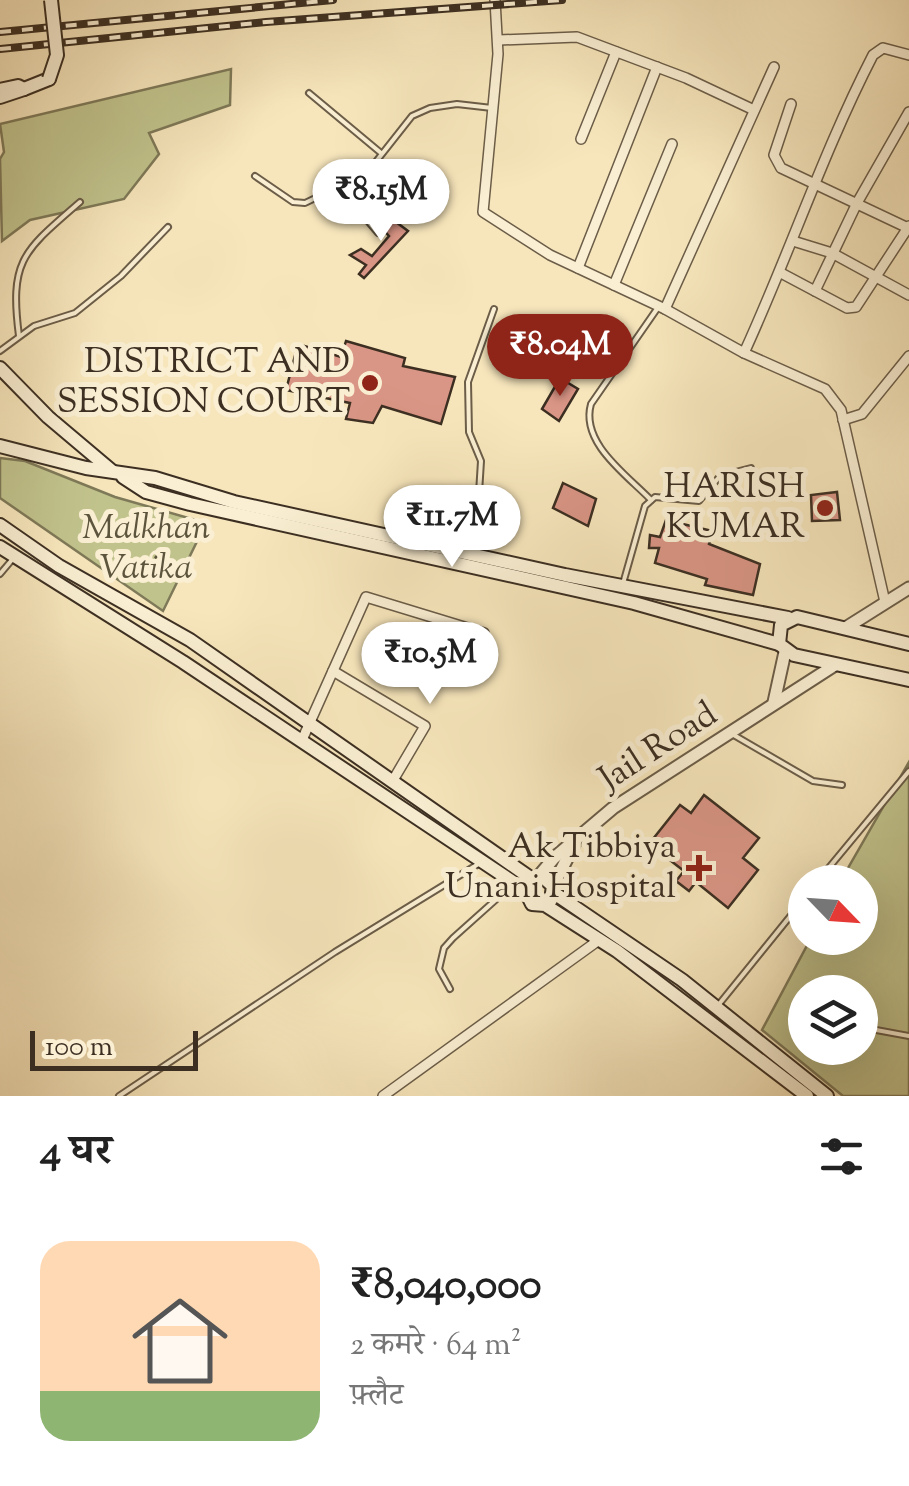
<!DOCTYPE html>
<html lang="hi">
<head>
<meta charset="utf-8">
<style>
	body { margin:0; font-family:"Sorts Mill Goudy","Noto Serif Devanagari",serif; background:#f2f2f2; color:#222; height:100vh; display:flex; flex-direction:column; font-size:38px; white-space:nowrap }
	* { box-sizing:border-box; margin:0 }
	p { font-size:32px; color:#767676 }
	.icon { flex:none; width:55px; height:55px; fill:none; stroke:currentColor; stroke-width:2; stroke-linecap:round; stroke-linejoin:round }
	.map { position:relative; height:1096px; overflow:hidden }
	.details { display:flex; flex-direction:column; background:#fff; flex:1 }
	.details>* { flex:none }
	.needle { width:65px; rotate:115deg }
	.controls { position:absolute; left:788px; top:865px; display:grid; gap:20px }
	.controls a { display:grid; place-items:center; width:90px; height:90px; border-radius:50%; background:#fff; box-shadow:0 10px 40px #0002; font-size:50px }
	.scale { position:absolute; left:30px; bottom:25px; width:168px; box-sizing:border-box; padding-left:10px; border:5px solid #3c2f22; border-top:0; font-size:28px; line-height:35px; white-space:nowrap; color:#3c2f22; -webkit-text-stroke:8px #faefd3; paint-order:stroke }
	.price { position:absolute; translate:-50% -85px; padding:0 22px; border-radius:35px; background:#fff; color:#222; font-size:32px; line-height:65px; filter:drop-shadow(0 2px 5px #0008) }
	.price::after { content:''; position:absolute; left:50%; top:60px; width:30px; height:22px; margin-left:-15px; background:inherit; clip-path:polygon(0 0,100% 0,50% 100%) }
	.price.current { background:#8f2418; color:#fff }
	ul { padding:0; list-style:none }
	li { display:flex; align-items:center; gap:30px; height:250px; padding:0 40px }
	li span { display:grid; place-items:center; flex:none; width:280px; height:200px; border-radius:30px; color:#555 }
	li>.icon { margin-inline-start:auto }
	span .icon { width:120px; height:120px; fill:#fffc; stroke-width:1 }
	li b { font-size:42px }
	h2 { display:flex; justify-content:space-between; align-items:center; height:120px; padding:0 40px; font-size:42px }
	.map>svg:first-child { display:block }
</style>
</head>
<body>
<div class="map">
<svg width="909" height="1096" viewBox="0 0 909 1096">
	<rect width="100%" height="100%" fill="#f7e6bc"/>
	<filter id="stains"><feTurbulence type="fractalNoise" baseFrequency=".002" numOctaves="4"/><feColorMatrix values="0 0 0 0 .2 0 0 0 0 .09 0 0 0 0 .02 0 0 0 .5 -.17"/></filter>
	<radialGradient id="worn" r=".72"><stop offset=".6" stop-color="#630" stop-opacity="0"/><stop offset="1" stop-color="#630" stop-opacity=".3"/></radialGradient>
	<g fill="#c1c38d" stroke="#7e7958" stroke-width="2.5" fill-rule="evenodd">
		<path d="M231,69L230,105L149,133L159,154L124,199L30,220L2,241L0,159L4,152L0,124Z"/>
		<path d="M0,458L25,461L115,497L206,523L163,611L0,498Z"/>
		<path d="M909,762V1096H843L762,1030L811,938H860V882H840ZM805,992H860V1048H805Z"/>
	</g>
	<g fill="#d99585" stroke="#3c2f22" stroke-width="2.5">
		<path d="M384,213L408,231L364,278L359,274L366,265L350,255L361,249L372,256L389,236L376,222Z"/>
		<path d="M346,341L405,358L403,366L455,377L441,424L382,406L373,423L346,419L350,403L286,390L298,344L341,357Z"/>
		<path d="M560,378L578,389L559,421L542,409Z"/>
		<path d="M563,483L596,499L588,526L553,508Z"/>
		<path d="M837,492L840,520L812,521L811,495Z"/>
		<path d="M666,520L712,531L709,544L760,564L753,595L705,585L707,579L655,563L659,548H649L650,535L660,537Z"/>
		<path d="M704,795L759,838L743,858L758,870L728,908L696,882L689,891L676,881L684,871L649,844L680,805L691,813Z"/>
	</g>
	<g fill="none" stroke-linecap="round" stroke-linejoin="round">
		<g stroke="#6b5d48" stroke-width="8">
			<g id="service">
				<path d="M309,93L381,153"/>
				<path d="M255,176L293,202L305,203L367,173L412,116L430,108L457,104L492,108"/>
				<path d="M339,187L378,233"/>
				<path d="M19,336C9,259 24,251 80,202"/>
				<path d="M0,351L34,326L75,313L121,276L168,227"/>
				<path d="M651,500C627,475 580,443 591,404L659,306"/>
				<path d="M470,551L477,525L481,461L469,432L468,382L494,309"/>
				<path d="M0,574L11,561"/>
				<path d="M624,580L645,506L655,497L699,501L720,476L751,468"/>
				<path d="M732,734L813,781L842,785"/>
				<path d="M817,882L909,771"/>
				<path d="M450,989L439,969L444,948L453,938L510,887"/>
				<path d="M720,1003L805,898"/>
				<path d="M860,1027L909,1036"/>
				<path d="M119,1096L335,952L480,863"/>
			</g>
		</g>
		<g stroke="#6b5d48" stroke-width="12">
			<g id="minor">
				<path d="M495,0L498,54L483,212L550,255L665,309L744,353L825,389L841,410L885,602"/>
				<path d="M499,40L577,37L686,78L754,110"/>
				<path d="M791,104L774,155L781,168L908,228"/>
				<path d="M581,139L616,52"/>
				<path d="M793,241L832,253L909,295"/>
				<path d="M578,268L657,67"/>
				<path d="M781,273L847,308L856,307L909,226"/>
				<path d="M614,285L672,144"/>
				<path d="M815,291L857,203L909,112"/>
				<path d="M665,309L774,67"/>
				<path d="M744,353C789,255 823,152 873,55L883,48L909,55"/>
				<path d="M843,420L862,414L909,356"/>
				<path d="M333,671L425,726L392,782"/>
				<path d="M302,740L366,597L484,633"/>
				<path d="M383,1096L599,940"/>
			</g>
		</g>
		<g stroke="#6b5d48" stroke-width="15">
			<g id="tertiary">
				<path d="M847,627L909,588"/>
				<path d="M774,702L785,652"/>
				<path d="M538,877L554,858L613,808L835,665"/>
				<path d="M553,886L574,845"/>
			</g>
		</g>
		<g stroke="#3c2f22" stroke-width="16">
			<g id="secondary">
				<path d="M24,89L49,79"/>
				<path d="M0,90L18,86L24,89L0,97"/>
				<path d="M0,368L48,417L112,471"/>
				<path d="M0,446L86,468L155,478L234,502L565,575L788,618"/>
				<path d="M123,477L146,492L190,504L634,603L779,644"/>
				<path d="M0,525L59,566L190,640L532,879"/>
				<path d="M0,547L183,662L525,890"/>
				<path d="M909,644L797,617L781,625L779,644L794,655L909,680"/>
				<path d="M554,893L682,980L827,1096"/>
				<path d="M545,905L551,900L553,886L544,878H535L525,890L532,904L545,905L617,951L807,1096"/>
			</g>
		</g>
		<use href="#service" stroke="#faefd3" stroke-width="4"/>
		<use href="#minor" stroke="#faefd3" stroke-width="9"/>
		<use href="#tertiary" stroke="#faefd3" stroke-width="11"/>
		<use href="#secondary" stroke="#faefd3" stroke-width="12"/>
		<g stroke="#3c2f22" stroke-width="8">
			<g id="rail">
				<path d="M0,32L333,0"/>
				<path d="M0,49L266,22L562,0"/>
			</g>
		</g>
		<use href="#rail" stroke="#faefd3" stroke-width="4" stroke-dasharray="11" stroke-linecap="butt"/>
		<g stroke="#3c2f22" stroke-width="16" stroke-linecap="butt">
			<path id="secondary-bridge" d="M49,79L57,55L51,0"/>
		</g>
		<use href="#secondary-bridge" stroke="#faefd3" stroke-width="12"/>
	</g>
	<g fill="#8f2418" stroke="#faefd3" stroke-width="4">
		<circle cx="370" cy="383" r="10"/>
		<circle cx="825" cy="508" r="10"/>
		<path d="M694 853h10v10h10v10h-10v10h-10v-10h-10v-10h10z"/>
	</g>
	<g text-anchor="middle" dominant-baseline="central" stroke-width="10" stroke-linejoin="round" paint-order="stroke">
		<g font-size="35" fill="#3c2f22" stroke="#faefd3" text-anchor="end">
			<text x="350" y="363">DISTRICT AND<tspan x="350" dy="40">SESSION COURT</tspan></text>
			<text x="805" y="488">HARISH<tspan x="805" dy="40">KUMAR</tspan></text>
			<text x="676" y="848">Ak Tibbiya<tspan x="676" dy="40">Unani Hospital</tspan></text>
		</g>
		<g font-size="35" font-style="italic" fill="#5d543d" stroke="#faefd3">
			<text x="146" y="529">Malkhan<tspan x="146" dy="40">Vatika</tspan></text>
		</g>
		<g font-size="35" fill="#3c2f22" stroke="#faefd3">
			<text transform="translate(659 748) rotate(-33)">Jail Road</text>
		</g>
	</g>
	<rect width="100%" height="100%" filter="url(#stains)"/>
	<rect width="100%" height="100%" fill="url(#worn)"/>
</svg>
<div class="controls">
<a><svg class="needle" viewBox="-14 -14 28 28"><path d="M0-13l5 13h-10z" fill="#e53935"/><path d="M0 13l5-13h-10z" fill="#767676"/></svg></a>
<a><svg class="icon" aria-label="layers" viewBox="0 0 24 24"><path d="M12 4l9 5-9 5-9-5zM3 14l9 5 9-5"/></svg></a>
</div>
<div class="scale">100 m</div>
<b class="price" style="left:381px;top:244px">₹8.15M</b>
<b class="price current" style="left:560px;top:399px">₹8.04M</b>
<b class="price" style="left:452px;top:570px">₹11.7M</b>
<b class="price" style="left:430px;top:707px">₹10.5M</b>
</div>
<section class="details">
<h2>4 घर<svg class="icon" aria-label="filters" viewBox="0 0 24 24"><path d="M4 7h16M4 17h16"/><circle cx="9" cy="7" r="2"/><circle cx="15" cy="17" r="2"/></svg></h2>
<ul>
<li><span style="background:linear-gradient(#ffd9b3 75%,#8fb573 0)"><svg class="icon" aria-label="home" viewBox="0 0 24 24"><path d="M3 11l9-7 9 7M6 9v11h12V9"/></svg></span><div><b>₹8,040,000</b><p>2 कमरे · 64 m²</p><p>फ़्लैट</p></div></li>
</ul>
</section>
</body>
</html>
